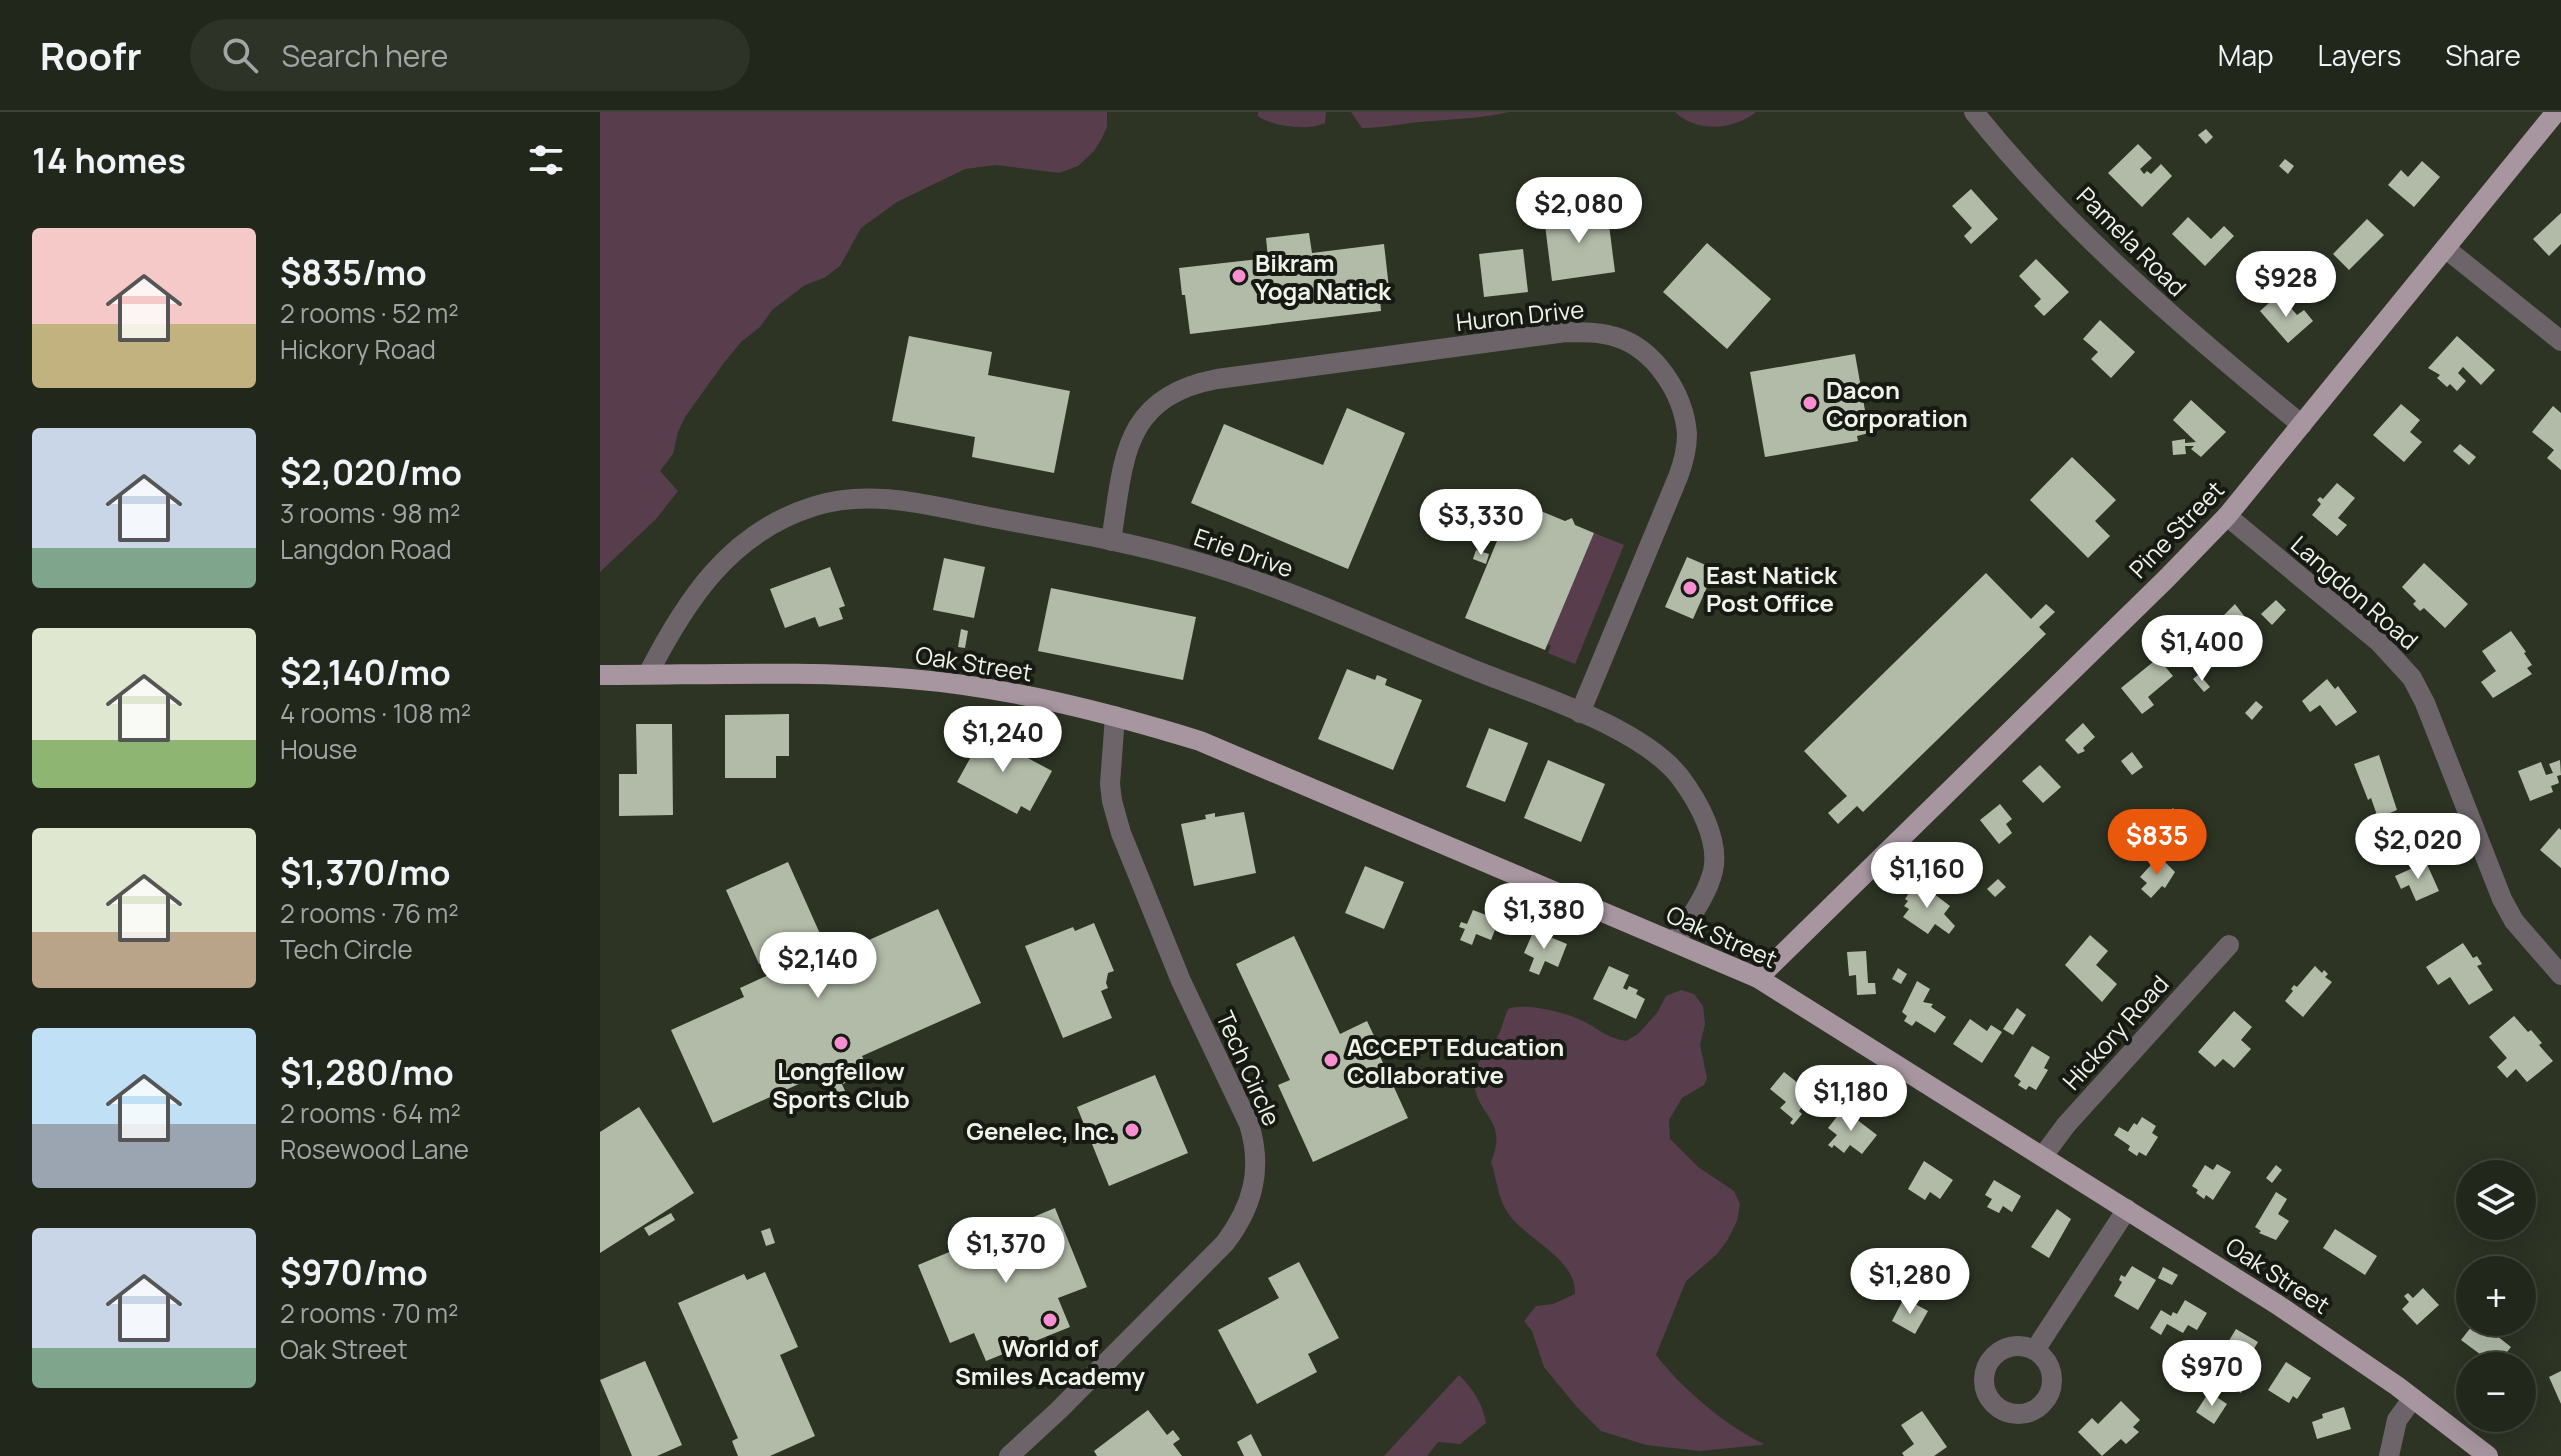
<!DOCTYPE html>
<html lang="en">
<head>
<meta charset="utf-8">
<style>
	body { margin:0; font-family:Manrope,sans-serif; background:#2e3328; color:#f1f3f6; height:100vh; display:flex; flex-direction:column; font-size:30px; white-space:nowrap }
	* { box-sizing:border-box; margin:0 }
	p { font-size:26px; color:#a2a5a3 }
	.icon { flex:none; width:44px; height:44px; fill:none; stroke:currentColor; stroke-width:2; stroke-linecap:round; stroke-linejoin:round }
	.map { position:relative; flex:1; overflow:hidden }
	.details { display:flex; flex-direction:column; background:#22271b; width:600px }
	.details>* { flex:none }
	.tools { position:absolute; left:1856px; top:1048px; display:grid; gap:16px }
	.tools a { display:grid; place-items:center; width:80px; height:80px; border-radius:50%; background:#22271b; box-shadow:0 8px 32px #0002,0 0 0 2px #3f443a; font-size:40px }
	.price { position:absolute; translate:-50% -68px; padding:0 18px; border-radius:28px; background:#fff; color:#222; font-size:26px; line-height:52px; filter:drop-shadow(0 2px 4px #0008) }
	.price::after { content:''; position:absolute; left:50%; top:48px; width:24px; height:18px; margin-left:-12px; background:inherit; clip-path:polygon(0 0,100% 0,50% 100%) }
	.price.active { background:#ea580c; color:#fff }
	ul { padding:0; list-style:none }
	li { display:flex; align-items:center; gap:24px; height:200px; padding:0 32px }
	li span { display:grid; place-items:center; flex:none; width:224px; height:160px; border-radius:8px; color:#555 }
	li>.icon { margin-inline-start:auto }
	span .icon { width:96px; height:96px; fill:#fffc; stroke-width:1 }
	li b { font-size:34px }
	h2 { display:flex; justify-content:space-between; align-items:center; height:96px; padding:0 32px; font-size:34px }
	header { display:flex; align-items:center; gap:48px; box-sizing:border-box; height:112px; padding:0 40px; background:#22271b; border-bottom:2px solid #3f443a }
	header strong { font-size:38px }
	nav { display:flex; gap:44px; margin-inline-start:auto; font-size:28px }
	.search { width:560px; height:72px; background:#2e3328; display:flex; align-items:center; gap:20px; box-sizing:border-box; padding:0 28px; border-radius:44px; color:#a2a5a3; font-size:30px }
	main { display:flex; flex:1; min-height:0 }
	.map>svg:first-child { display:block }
</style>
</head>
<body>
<header>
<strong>Roofr</strong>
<div class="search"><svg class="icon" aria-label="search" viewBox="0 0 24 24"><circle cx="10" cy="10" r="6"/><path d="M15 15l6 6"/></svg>Search here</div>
<nav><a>Map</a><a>Layers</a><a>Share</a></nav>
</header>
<main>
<section class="details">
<h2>14 homes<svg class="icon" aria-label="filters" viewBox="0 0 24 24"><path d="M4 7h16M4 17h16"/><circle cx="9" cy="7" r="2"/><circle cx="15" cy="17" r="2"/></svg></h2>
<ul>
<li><span style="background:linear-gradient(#f6c9c9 60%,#c2b280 0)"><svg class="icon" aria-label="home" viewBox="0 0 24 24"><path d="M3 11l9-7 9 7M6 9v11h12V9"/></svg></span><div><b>$835/mo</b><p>2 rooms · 52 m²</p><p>Hickory Road</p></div></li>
<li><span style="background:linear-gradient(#c9d6e8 75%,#7fa58c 0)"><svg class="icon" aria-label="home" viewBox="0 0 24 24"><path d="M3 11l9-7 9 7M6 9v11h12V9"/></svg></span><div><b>$2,020/mo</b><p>3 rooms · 98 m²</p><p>Langdon Road</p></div></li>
<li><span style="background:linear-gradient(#dfe7d0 70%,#8fb573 0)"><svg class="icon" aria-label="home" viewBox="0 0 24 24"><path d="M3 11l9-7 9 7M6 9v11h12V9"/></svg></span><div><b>$2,140/mo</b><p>4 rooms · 108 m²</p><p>House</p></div></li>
<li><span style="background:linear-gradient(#dfe7d0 65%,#b9a48a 0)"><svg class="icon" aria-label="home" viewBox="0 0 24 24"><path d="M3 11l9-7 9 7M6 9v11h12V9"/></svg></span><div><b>$1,370/mo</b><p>2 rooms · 76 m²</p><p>Tech Circle</p></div></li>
<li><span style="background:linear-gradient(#bfe0f5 60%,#9aa5b1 0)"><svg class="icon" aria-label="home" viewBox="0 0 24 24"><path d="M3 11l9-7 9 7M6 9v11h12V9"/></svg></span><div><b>$1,280/mo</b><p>2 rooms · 64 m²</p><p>Rosewood Lane</p></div></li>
<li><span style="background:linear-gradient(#c9d6e8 75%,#7fa58c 0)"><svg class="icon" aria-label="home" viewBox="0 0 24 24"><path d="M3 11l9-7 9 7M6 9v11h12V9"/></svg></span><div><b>$970/mo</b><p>2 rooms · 70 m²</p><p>Oak Street</p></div></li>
</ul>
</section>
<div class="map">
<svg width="1961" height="1344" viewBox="0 0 1961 1344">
	<rect width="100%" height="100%" fill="#2d3424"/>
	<g fill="#583e4d">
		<path d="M0,0H507V15L502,26L494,39L478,54L459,61L396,53L365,57L297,90L261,116L240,154L224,166L205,173L172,198L160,215L141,230L123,252L85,305L78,320L73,342L60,359L78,379L56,407L0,460Z"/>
		<path d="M658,0H726L725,11C709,19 673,15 658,4Z"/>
		<path d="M751,0H909C880,7 850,7 820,10C800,12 782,16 762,16Z"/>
		<path d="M1075,0H1156C1134,18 1096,21 1075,0Z"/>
		<path d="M994,421L1024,433L975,552L948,541L951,534L947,532Z"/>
		<path d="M1081,878L1094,882L1103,894L1105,912L1100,933L1107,966L1104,973L1082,986L1069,1008L1070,1027L1098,1055L1134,1079L1140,1092L1137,1109L1127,1129L1117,1142L1086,1169L1056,1243C1082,1277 1126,1314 1164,1332L1161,1333L1100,1339L1046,1333L1001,1319L976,1294L944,1255L932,1219L924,1209L936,1194L953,1192L975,1182C976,1144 923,1127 906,1098C897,1083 897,1066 891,1050C909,1006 876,1005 874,969C873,951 888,940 897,926C902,917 904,906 908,897C926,890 968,901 985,910C1002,919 1005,925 1026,929L1038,922L1057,901L1066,884Z"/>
		<path d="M859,1263C873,1277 883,1292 886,1311L860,1332L838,1330L827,1344H784Z"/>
	</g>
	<g fill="#b2bba8">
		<path d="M1606,17L1613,25L1606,32L1598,23Z"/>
		<path d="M1538,32L1552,46L1540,57L1544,62L1547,59L1551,62L1561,52L1572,64L1542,95L1508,61Z"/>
		<path d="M1685,47L1694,54L1688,62L1679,54Z"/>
		<path d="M1822,49L1840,65L1814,95L1788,73L1801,58L1808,65Z"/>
		<path d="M1371,77L1398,107L1371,132L1364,124L1372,116L1352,94Z"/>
		<path d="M1007,97L1015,160L952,169L944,105Z"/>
		<path d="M1961,101V132L1949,144L1933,127Z"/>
		<path d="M1588,105L1611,127L1624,114L1634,124L1605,154L1572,122Z"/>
		<path d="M1767,107L1784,123L1749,158L1733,142Z"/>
		<path d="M709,121L712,141L784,132L790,185L780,186L781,199L590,222L585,183H582L579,156L668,146L666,126Z"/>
		<path d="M1107,131L1171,187L1127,237L1063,180Z"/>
		<path d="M923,137L928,180L884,185L879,142Z"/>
		<path d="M1436,147L1469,180L1444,204L1434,194L1441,187L1419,164Z"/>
		<path d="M1679,182L1697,203L1704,198L1713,209L1688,231L1660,199Z"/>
		<path d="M1500,208L1535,240L1511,266L1491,247L1498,240L1483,227Z"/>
		<path d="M309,224L392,240L388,263L470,279L454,361L372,345L375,325L292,309Z"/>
		<path d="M1857,224L1895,258L1881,273L1863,255L1858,261L1866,269L1857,279L1850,272L1847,275L1837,266L1840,263L1828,256Z"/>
		<path d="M1255,242L1269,321L1257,324L1258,329L1165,345L1150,260Z"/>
		<path d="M1591,288L1626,320L1601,345L1591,337L1594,334H1585L1586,342L1573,343L1572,329L1585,327V331L1596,330L1573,308Z"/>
		<path d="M1801,292L1820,308L1810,320L1822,330L1804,350L1773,323Z"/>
		<path d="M1953,294L1961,301V358L1947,346L1954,338L1932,320Z"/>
		<path d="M747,296L805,321L748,457L591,391L624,312L723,353Z"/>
		<path d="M1860,332L1876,345L1869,353L1853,339Z"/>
		<path d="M1472,345L1516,388L1495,409L1510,424L1488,446L1430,388Z"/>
		<path d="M1737,371L1755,386L1738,406L1747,413L1737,424L1712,403L1721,392L1717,388L1720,385L1723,387Z"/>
		<path d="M914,388L965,409L972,406L975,413L994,421L945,538L865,506Z"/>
		<path d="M876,438L889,442L886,452L873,447Z"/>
		<path d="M1087,445L1115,457L1093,507L1065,495Z"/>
		<path d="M344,446L385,455L374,506L333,498Z"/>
		<path d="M1824,451L1868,492L1845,516L1824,496L1820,499L1813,492L1816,489L1802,475Z"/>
		<path d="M230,455L245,494L239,496L243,507L219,515L215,505L185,516L170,477Z"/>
		<path d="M1386,461L1431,507L1446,492L1455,500L1439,515L1446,522L1263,700L1257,694L1238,712L1228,701L1247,684L1204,639Z"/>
		<path d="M451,476L596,505L583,568L438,539Z"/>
		<path d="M1676,488L1686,498L1672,513L1661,502Z"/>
		<path d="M1635,492L1648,509L1641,517L1649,525L1637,537L1628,529L1619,538L1612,530L1609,533L1602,525Z"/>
		<path d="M361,517L368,519L365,536L358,535Z"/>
		<path d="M1911,519L1926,540L1924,541L1932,553L1927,556L1932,562L1893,586L1881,570L1896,559L1882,539Z"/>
		<path d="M1558,546L1573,564L1548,585L1554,593L1542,602L1521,576Z"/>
		<path d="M747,557L775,568L777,563L787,567L785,573L822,588L793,658L718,627Z"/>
		<path d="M1599,562L1610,575L1604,580L1593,567Z"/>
		<path d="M1727,567L1735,577L1738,574L1757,600L1736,614L1720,593L1710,600L1702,589Z"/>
		<path d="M1656,589L1663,595L1652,608L1645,601Z"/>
		<path d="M189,602V644H176V666H125V603Z"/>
		<path d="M1483,611L1495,625L1483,636L1485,639L1478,642L1465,628Z"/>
		<path d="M36,612H72L73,703L19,704V662H37Z"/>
		<path d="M889,616L928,631L905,690L866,675Z"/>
		<path d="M362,624L396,629L452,659L430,699L421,694L417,702L357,670L373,641L361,634Z"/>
		<path d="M1532,640L1543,655L1532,663L1521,649Z"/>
		<path d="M1779,643L1797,698L1778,706L1771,686L1768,688L1754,652Z"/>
		<path d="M948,648L1005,672L981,730L924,706Z"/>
		<path d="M1960,648L1961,663L1957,664L1959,671L1951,674L1953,680L1930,689L1918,659L1941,650L1946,663L1953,661L1949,652Z"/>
		<path d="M1440,653L1461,675L1443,691L1422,669Z"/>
		<path d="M1400,692L1412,707L1406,712L1412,721L1399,732L1380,708Z"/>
		<path d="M1573,696L1586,711L1570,725L1557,710Z"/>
		<path d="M644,700L656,761L594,774L581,712L606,707L605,703L615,701V705Z"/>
		<path d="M1959,716L1961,718V756L1940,738Z"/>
		<path d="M1356,736L1373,754L1355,770L1338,751Z"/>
		<path d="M1559,744L1575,760L1565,776L1562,774L1551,786L1541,777L1547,771L1540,765Z"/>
		<path d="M188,750L221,824L212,828L213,831L231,823L240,841L338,797L381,891L262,944L269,960L243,972L240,968L247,983L239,987L230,966L239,962L236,955L113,1011L71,918L144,885L140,876L206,846L201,833L159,852L126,778Z"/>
		<path d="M1826,750L1839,779L1816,789L1809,773L1801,777L1795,764Z"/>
		<path d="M765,754L804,770L784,817L745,801Z"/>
		<path d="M1398,767L1406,775L1395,785L1387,777Z"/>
		<path d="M1317,769L1350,794L1344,802L1355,814L1349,822L1335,812L1328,822L1303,805L1309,797L1304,794L1308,789L1305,787Z"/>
		<path d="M873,798L899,808L891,828L876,822L872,833L860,828L865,817L859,815L861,810L867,812Z"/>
		<path d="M494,811L514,859L508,861L506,871L508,876L501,879L512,906L463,926L425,834L473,815L475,819Z"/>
		<path d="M934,818L951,822L950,825L967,832L958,855L945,849L939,863L929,859L934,846L924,841Z"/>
		<path d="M1490,823L1508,839L1496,853L1517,872L1502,890L1465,853Z"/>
		<path d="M694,824L740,922L767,909L776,928L773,929L808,1006L713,1050L678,973L690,968L636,852Z"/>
		<path d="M1863,831L1873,846L1877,844L1882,852L1877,854L1893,878L1869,893L1850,865L1838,873L1826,855Z"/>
		<path d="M1266,839L1268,871H1275L1276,882L1257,883L1256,863L1249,864L1247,840Z"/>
		<path d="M1009,854L1029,863L1023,876L1027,878L1029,874L1038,878L1036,882L1045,887L1036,907L993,887Z"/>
		<path d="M1715,854L1722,861L1724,858L1728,862L1725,865L1732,870L1703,905L1685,889L1693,879L1691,877L1694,873L1697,875Z"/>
		<path d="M1298,856L1307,862L1301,872L1292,867Z"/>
		<path d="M1317,869L1330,877L1323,890L1333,892L1331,895L1346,905L1335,921L1316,909L1312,914L1304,909L1307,904L1302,900Z"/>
		<path d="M1417,896L1426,903L1413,923L1403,917Z"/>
		<path d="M1634,899L1652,915L1641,928L1651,937L1634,956L1623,947L1615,955L1598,940Z"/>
		<path d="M1914,904L1928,920L1931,918L1942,931L1939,933L1953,949L1927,970L1916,957L1907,966L1897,955L1907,946L1889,925Z"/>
		<path d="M1370,907L1387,919L1391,913L1402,920L1382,951L1353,932Z"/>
		<path d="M1432,934L1450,945L1444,956L1448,958L1436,978L1429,974L1426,978L1418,973L1421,969L1414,964Z"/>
		<path d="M1184,960L1212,982L1199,999L1202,1002L1193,1013L1190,1011L1193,1007L1180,996L1186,990L1170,977Z"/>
		<path d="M555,963L588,1041L509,1074L477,995Z"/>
		<path d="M39,995L94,1081L0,1141V1020Z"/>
		<path d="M1243,997L1277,1023L1262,1042L1250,1033L1244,1041L1234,1033L1232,1036L1228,1033L1237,1023L1228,1016Z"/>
		<path d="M1542,1005L1556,1014L1552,1021L1558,1025L1546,1044L1539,1040L1537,1044L1528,1038L1530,1034L1514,1023L1519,1015L1528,1020L1534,1011L1537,1013Z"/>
		<path d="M1324,1049L1353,1068L1340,1087L1330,1080L1325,1088L1308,1077Z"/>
		<path d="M1617,1052L1631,1060L1613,1088L1606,1083L1604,1087L1596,1081L1598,1078L1592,1074L1605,1053L1613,1058Z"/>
		<path d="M1676,1053L1682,1058L1672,1071L1666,1066Z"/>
		<path d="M1394,1068L1421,1084L1412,1100L1403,1094L1399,1101L1387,1095L1392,1087L1385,1083Z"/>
		<path d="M1676,1080L1687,1087L1678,1102L1689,1109L1676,1128L1659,1121L1661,1119L1655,1115Z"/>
		<path d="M455,1096L487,1175L458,1186L470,1215L386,1249L374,1221L350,1231L318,1153Z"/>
		<path d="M1457,1097L1471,1107L1449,1146L1431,1135Z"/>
		<path d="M71,1101L75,1108L49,1124L44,1116Z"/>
		<path d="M170,1116L175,1131L166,1134L161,1119Z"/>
		<path d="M1735,1117L1777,1144L1765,1163L1723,1136Z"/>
		<path d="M699,1150L739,1226L708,1242L717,1260L657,1292L618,1218L679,1186L668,1166Z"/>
		<path d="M1532,1154L1556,1168L1538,1198L1514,1184L1522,1170L1519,1168L1521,1163L1525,1165Z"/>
		<path d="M1563,1155L1578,1163L1572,1173L1558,1166Z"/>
		<path d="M165,1160L198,1235L180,1243L215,1324L170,1344H138L132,1329L138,1326L78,1191L144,1162L147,1168Z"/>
		<path d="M1823,1176L1839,1193L1817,1213L1802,1197L1809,1190L1804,1184L1808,1181L1813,1186Z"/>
		<path d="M1304,1186L1328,1199L1315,1222L1292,1209Z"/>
		<path d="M1585,1188L1607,1201L1597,1218L1588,1213L1583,1221L1567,1212L1561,1223L1550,1216L1561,1198L1571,1204L1573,1200L1577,1202Z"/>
		<path d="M1875,1210H1895L1898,1212L1892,1220L1911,1235L1896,1254L1861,1228Z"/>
		<path d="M1636,1217L1658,1230L1646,1250L1632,1242L1626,1252L1618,1247Z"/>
		<path d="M45,1249L82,1333L57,1344H32L0,1268Z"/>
		<path d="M1686,1250L1711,1266L1697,1287L1693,1284L1689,1291L1668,1278Z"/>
		<path d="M1642,1259L1651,1265L1641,1281L1633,1276Z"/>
		<path d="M1961,1259V1292L1949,1265Z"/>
		<path d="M1609,1280L1627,1292L1614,1312L1596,1300Z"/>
		<path d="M1521,1289L1540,1308L1533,1315L1539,1320L1526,1332L1521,1327L1502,1344L1478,1320L1492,1306L1498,1312Z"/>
		<path d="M1744,1295L1751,1317L1717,1327L1712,1310L1723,1306L1722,1302Z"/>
		<path d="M548,1298L567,1323L573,1318L580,1327L573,1332L582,1344H497L494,1339Z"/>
		<path d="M1322,1299L1347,1335L1334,1344H1304L1302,1341L1314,1332L1301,1313Z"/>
		<path d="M651,1322L662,1344H644L637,1330Z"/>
	</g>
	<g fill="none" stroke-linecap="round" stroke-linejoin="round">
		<g stroke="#6c6469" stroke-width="20">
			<path d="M1374,0C1469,119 1585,217 1702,313"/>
			<path d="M1845,136L1961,229"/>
			<path d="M1627,404L1779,530L1812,566L1825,591L1902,787L1914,809L1961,863"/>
			<path d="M511,429C524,349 521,285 617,267L966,220C982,220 1000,220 1016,225C1055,237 1084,282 1087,322C1087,337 1083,352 1078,365L980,601"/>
			<path d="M48,562C86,488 130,420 215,394C271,376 332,394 389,405C455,418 522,428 587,447C685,474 778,519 872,557C933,582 1040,614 1080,665C1098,689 1120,728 1113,759C1107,784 1088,808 1075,830"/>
			<path d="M1443,1044L1466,1013L1629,833"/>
			<circle cx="1418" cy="1268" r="34"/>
			<path d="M1435,1238L1527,1097"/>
			<path d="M409,1344L459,1298L625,1131C653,1094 663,1057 649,1012L581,869L521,721L512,689L510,672L515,604"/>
			<path d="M1789,1344L1797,1308L1813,1286"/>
		</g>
		<g stroke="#a796a0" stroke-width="20">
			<path d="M0,563C103,563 207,558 310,567C408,575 506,600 600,629L1158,866L1678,1193L1797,1274L1888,1344"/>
			<path d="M1158,866L1567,466L1627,404L1956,0"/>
		</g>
	</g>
	<g fill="#f690d0" stroke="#171a13" stroke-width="3">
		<circle cx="639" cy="164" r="8"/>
		<circle cx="1210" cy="291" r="8"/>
		<circle cx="1090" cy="476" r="8"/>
		<circle cx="241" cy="931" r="8"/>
		<circle cx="731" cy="948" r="8"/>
		<circle cx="532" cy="1018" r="8"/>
		<circle cx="450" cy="1208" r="8"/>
	</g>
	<g text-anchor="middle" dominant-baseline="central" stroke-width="8" stroke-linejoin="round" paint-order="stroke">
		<g font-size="24" fill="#eff3e9" stroke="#171a13">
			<text transform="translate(1532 129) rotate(45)">Pamela Road</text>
			<text transform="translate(920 203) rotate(-6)">Huron Drive</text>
			<text transform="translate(1576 417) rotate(-46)">Pine Street</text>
			<text transform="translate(644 440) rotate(19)">Erie Drive</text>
			<text transform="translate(1755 480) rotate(41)">Langdon Road</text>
			<text transform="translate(374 551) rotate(9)">Oak Street</text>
			<text transform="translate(1122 824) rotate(24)">Oak Street</text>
			<text transform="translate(1515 920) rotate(-48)">Hickory Road</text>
			<text transform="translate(649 956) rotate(66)">Tech Circle</text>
			<text transform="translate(1678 1163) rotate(33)">Oak Street</text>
		</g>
		<g font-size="24" font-weight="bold" fill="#eff3e9" stroke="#171a13" text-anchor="start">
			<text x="655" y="150">Bikram<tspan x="655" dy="28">Yoga Natick</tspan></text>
			<text x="1226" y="277">Dacon<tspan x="1226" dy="28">Corporation</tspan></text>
			<text x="1106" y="462">East Natick<tspan x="1106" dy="28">Post Office</tspan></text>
			<text x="747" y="934">ACCEPT Education<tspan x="747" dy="28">Collaborative</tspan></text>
			<text x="241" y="958" text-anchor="middle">Longfellow<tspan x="241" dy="28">Sports Club</tspan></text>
			<text x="516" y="1018" text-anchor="end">Genelec, Inc.</text>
			<text x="450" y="1235" text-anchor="middle">World of<tspan x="450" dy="28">Smiles Academy</tspan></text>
		</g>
	</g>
</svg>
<div class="tools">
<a><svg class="icon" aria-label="layers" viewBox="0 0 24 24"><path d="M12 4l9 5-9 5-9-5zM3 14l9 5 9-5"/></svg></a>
<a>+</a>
<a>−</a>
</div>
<b class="price" style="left:979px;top:133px">$2,080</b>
<b class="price" style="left:1686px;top:207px">$928</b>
<b class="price" style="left:881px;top:445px">$3,330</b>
<b class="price" style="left:1602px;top:571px">$1,400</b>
<b class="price" style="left:403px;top:662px">$1,240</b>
<b class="price active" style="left:1557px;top:765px">$835</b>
<b class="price" style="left:1818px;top:769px">$2,020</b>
<b class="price" style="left:1327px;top:798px">$1,160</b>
<b class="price" style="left:944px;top:839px">$1,380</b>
<b class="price" style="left:218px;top:888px">$2,140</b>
<b class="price" style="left:1251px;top:1021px">$1,180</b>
<b class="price" style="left:406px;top:1173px">$1,370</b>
<b class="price" style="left:1310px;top:1204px">$1,280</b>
<b class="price" style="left:1612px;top:1296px">$970</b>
</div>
</main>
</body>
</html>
